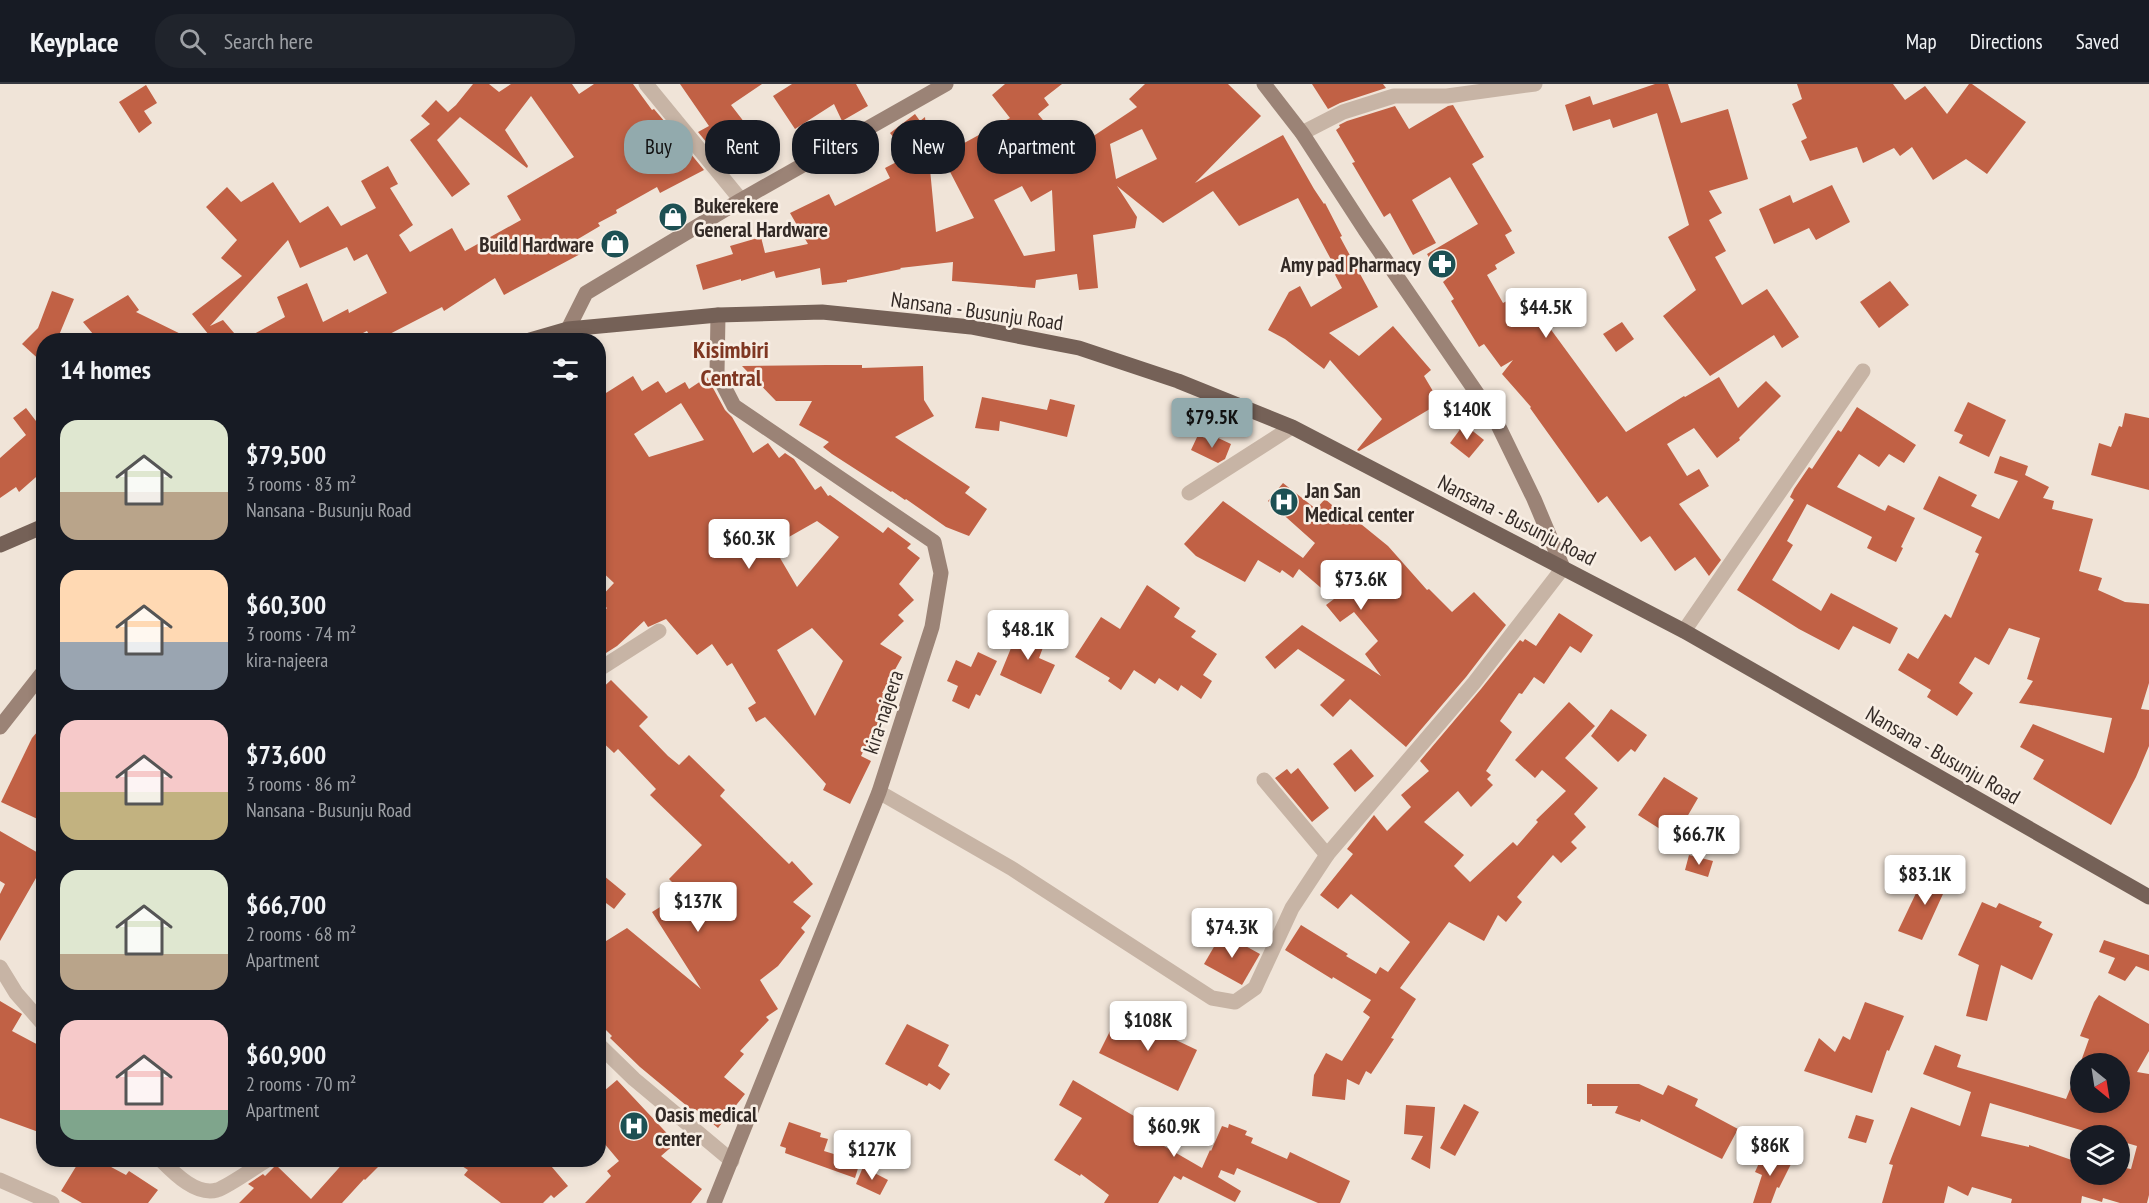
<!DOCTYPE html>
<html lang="en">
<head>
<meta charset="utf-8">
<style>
	body { margin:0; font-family:"PT Sans Narrow",sans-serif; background:#20242c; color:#f1f3f6; height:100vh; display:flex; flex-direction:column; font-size:22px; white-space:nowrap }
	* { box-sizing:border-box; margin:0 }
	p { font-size:20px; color:#9ea1a6 }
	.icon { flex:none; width:33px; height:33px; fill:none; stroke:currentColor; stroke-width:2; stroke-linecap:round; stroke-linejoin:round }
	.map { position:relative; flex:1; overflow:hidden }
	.drawer { position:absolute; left:36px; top:249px; width:570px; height:834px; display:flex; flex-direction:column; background:#171b24; border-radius:24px; box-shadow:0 3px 9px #0003 }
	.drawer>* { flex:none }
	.banner { position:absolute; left:624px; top:36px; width:570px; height:54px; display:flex; gap:12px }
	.needle { width:39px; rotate:150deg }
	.fabs { position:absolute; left:2070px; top:969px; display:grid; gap:12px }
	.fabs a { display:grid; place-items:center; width:60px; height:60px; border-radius:50%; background:#171b24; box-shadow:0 3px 9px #0003; font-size:30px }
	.price { position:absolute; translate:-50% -51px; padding:0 14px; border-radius:6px; background:#fff; color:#222; font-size:20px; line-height:39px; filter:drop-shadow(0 2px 3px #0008) }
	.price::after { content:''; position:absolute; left:50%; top:36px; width:18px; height:14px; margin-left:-9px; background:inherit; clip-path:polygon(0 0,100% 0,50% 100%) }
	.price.on { background:#92aaad; color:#111 }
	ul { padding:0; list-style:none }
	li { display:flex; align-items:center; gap:18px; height:150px; padding:0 24px }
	li span { display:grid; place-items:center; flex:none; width:168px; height:120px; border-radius:18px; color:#555 }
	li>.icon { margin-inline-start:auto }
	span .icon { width:72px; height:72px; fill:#fffc; stroke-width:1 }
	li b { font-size:26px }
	h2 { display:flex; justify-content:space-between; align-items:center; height:72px; padding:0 24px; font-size:26px }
	.pill { padding:0 21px; border-radius:24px; background:#171b24; box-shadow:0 3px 9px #0003; font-size:21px; line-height:54px }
	.pill.on { background:#92aaad; color:#111 }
	header { display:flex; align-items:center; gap:36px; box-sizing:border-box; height:84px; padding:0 30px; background:#171b24; border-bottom:2px solid #363941 }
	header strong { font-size:28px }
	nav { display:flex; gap:33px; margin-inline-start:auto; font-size:21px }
	.search { width:420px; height:54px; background:#20242c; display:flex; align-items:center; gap:15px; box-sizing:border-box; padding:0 21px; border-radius:24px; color:#9ea1a6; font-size:22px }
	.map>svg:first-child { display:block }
</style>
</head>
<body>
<header>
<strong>Keyplace</strong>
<div class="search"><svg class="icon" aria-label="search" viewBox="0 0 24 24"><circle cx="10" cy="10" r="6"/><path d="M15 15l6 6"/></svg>Search here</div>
<nav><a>Map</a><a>Directions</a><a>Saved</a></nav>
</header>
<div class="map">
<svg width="2149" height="1119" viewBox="0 0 2149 1119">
	<rect width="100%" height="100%" fill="#f0e4d8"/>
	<g fill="#c16145" fill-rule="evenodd">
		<path d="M473,0H489L499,8L511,0H572L579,10L594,0H633L652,26L654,25L670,44L678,59L681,58L704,86L660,109L657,103L616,126L617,129L598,139L600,142L578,155L584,168L504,211L495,194L444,227L442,223L378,256H372L367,247L349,256H243L285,233L277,213L307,199L323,238L348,225L349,229L387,209L367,170L354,177L347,163L300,184L288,156L210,242L223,236L240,256H213L192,230L242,192L221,174L237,156L206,123L227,103L241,118L273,98L300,139L328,122L341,142L376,124L361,97L388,82L398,100L390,104L413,141L399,151L410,168L452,144L465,167L521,136L507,112L574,73L531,12L505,46L528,82L527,84L460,33L437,56L470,100L452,113L410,56L430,40L421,32L436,16L448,28L456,21Z"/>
		<path d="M680,0H762L731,21L758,56L730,77L727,73L721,76L698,48L709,42Z"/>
		<path d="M792,0H856L868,22L842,37L834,20L795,45L773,12Z"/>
		<path d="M1005,0H1062L1044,14L1049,21L1038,30L1060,57L1082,44L1089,55L1137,23L1129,15L1145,0H1228L1261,32L1195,99L1283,51L1314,105L1324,120L1325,119L1342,152L1340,153L1378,223L1329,249L1359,272L1393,242L1431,286L1424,292L1440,319L1359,367L1357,366L1382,335L1330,276L1324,285L1285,255L1268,246L1289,208L1300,202L1311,223L1342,204L1332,185L1335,183L1298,114L1239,142L1213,107L1163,139L1117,102L1137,133L1135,144L1093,151L1098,204L1079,206L1077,190L1036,196L1035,204L952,197L953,178L900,184L901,185L847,196V198L822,201L820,184L776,194L774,187L741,197V195L703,206L696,181L733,170L730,162L761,153L765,169L808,160L790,129L829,110L835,122L890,94L885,84L908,72L890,49L915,30L920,37L925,33L936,148L974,134L934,57L947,50L955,64L1010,34L992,11ZM1142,45L1157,75L1116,95L1110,60ZM1022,102L1031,118L1052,106L1055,167L1024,172L994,116Z"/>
		<path d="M1312,0H1383L1386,4L1340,19L1328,25Z"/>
		<path d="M1655,0H1668L1681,39L1728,25L1748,95L1709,107L1722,129L1709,136L1726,167L1715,173L1742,221L1767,205L1799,253L1782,264L1774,251L1710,292L1663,232L1696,206L1668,153L1689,141L1657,29L1613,44L1610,35L1573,47L1565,21L1590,12L1593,21Z"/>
		<path d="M1797,0H1893L1905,16L1925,2L1947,30L1969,0H1972L2026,38L1987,90L1966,75L1933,96L1912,63L1900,72L1894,64L1863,79L1857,63L1810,77L1801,57L1807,54L1792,20L1802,15Z"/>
		<path d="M146,1L157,19L144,27L152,39L139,49L119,18Z"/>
		<path d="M1453,21L1484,73L1472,80L1512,147L1505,151L1515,169L1495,181L1497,185L1487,191L1503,219L1526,207L1541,232L1626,348L1684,312L1685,313L1719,293L1738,324L1766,297L1781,312L1739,354L1740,356L1717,374L1694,344L1667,360L1687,392L1699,385L1709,402L1679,420L1721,476L1709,492L1695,473L1675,487L1650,452L1641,458L1607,412L1598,419L1530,324L1531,323L1502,290L1513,276L1501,283L1484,260L1479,263L1451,217L1454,215L1443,198L1451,191L1448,187L1439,191L1427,170L1478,140L1450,93L1412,116L1436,159L1413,171L1390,129L1384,133L1352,79L1355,78L1336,46L1340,43L1339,41L1347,37L1395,22L1409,45L1448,22Z"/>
		<path d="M1832,101L1850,138L1816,156L1809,144L1774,160L1759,125L1790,111L1793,119Z"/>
		<path d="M1890,197L1909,221L1879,244L1860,218Z"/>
		<path d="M52,207L74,215L57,256H44V280L22,260L38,244Z"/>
		<path d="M128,211L139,226L136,228L193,256H98L83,238Z"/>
		<path d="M1622,238L1634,255L1616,268L1603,250Z"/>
		<path d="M827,281H862V284L923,282L924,316L934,332L895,353L970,403L965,409L987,425L969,452L946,443L906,415L905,416L892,407L891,408L832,370L823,363L829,358L799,341L812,317H776L742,282Z"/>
		<path d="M633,292L642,307L658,297L666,309L685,298L689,305L707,293L725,326L732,333L753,369L768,359L779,374L785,369L794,375L815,406L821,402L828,412L830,411L883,449L888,443L911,460L907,464L920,474L899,500L914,516L898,531L904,537L880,560L902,573L882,609L891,613L861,672L871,677L850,720L823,706L826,700L765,633L756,638L748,624L756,619L732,579L727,582L712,560L697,571L666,535L648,543L644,537L617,562L606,569L598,563V534L607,524L598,516L614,499L598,484V314ZM681,319L704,356L649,373L634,350ZM817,437L839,453L797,503L773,462ZM812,544L843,577L815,632L777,566Z"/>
		<path d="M982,313L1047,326L1050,315L1075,321L1067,353L1000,337L999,347L975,344Z"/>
		<path d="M1968,318L2006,336L1989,373L1959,359L1963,351L1954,347Z"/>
		<path d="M1857,323L1916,361L1904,379L1889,370L1879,383L1859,370L1837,403L1885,427L1888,421L1915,434L1901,463L1903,464L1896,478L1867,464L1872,453L1807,420L1787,457L1793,461L1772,496L1821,527L1831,509L1898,544L1890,560L1853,542L1839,566L1799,545L1737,506L1794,416L1790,413L1794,405L1809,383L1812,385L1838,346L1841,348Z"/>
		<path d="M26,324L36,337L44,328V386L19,408L16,403L0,414V374L26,351L13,334Z"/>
		<path d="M2125,329L2149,334V406L2091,391L2099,359L2111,363L2119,342L2122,343Z"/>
		<path d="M1464,340L1484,356L1469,374L1450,359Z"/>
		<path d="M1198,351L1214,358L1216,353L1231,360L1225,375L1218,379L1191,366Z"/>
		<path d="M2000,372L2028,382L2025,391L2049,403L2043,414L2054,417L2052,425L2093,435L2079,487L2102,494L2098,506L2125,518L2149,520V599L2141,625L2149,626V662L2136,693L2111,741L2033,695L2044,676L2020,663L2033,640L2104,669L2112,634L2019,619L2033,597L2027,595L2040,554L2009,544L1989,581L1975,573L1959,599L1973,609L1957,632L1927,613L1931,606L1898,586L1908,569L1918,575L1945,530L1951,534L1979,470L1975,468L1982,453L1923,425L1939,392L1977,411L1971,422L1999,435L2018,397L1994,389Z"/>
		<path d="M1283,399L1316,425L1325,415L1353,439L1356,436L1388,462L1427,506L1429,505L1452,528L1474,508L1506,541L1466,593L1406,663L1350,615L1333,633L1320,621L1345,596L1298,565L1275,585L1265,573L1302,541L1381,592L1365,570L1378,557L1354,528L1340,538L1326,521L1334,515L1299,485L1293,494L1282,486L1280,489L1258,476L1245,498L1196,472L1184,460L1223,417L1303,474L1315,459L1268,417Z"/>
		<path d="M1147,501L1180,524L1174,533L1196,547L1191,553L1217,570L1203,591L1212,597L1201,615L1181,601L1178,607L1159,594L1155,600L1134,586L1121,606L1108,597L1110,594L1075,573L1101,533L1120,545Z"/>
		<path d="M1559,529L1593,551L1581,569L1570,562L1544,600L1534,593L1522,610L1519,609L1500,637L1512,648L1486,687L1491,691L1487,695L1493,701L1471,723L1458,707L1424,738L1464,771L1454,782L1470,798L1513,758L1517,762L1538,738L1536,736L1566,707L1542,686L1535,694L1515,676L1569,618L1595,642L1565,674L1598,704L1574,730L1586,743L1571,758L1577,764L1561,779L1553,771L1517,813L1522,818L1506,838L1498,831L1484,857L1449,838L1400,904L1416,915L1391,954L1394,955L1371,990L1366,987L1359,1001L1347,995L1345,1016L1312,1012L1314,991L1326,969L1342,977L1370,933L1363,928L1371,916L1333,893L1332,895L1285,866L1301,841L1348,870L1346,872L1376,890L1380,883L1388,888L1410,858L1351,810L1338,825L1320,811L1353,770L1347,765L1374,731L1387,747L1411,723L1401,711L1429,687L1420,677L1481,605L1520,556L1523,558L1525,555L1536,562Z"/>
		<path d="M1020,542L1047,553L1039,574L1055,581L1041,610L1000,591Z"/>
		<path d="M978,568L997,577L980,612L976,610L969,625L952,617L958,602L947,597L956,576L971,583Z"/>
		<path d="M611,596L648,633L639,642L668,672L679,681L689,671L725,706L720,712L789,780L792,777L813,800L793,818L811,832L801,844L805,848L778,882L760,896L778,925L766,933L769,936L740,967L744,970L724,993L745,1010L718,1044L695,1025L693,1027L640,983L610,954L612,952L598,938V862L627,844L701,905L652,828L683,809L669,795L702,761L650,711L656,705L618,665L614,669L598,654V608Z"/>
		<path d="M1611,625L1647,651L1635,668L1631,665L1618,678L1591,652Z"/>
		<path d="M44,640V738L1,718L32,654Z"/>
		<path d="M1351,665L1374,692L1355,708L1333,680Z"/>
		<path d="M1298,684L1329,724L1312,738L1275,694L1287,685L1291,690Z"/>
		<path d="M1664,693L1698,714L1687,733L1684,731L1671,752L1638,731Z"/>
		<path d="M0,747L40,770L36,776L44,780L0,857V810L5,800L0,797Z"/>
		<path d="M1689,771L1713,777L1708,793L1685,786Z"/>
		<path d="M1936,784L1953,788L1922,856L1898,847L1918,805L1929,810Z"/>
		<path d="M598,787L626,810L614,825L598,813Z"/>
		<path d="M1982,818L1996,824L1999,819L2042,838L2039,843L2053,850L2032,896L2001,881L1987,937L1966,932L1979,881L1958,871Z"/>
		<path d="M1222,849L1260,870L1242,901L1204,880Z"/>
		<path d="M2104,856L2149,871V887L2136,882L2125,897L2108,889L2115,874L2099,868Z"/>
		<path d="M2099,911L2149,940V967L2137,988L2149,990V1111L2147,1119H2120L2103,1114L2102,1118L2082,1112L2081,1119H2011L2012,1115L1972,1103L1968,1112L1948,1102L1944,1119H1882L1893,1081L1889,1080L1911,1023L1960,1042L1971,1008L1923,990L1935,961L1961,971L1957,983L2066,1015L2080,981V1018H2120V980H2080L2089,955L2080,952L2094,918ZM1990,1019L2101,1052H2120V1057L2137,1062L2131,1085L2120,1083V1090H2080V1079L2029,1061V1063L1981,1052Z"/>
		<path d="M0,917L22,930L12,947L44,964V1050L0,1034Z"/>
		<path d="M1865,918L1904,932L1889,967L1887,966L1872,1009L1804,987L1819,954L1835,968L1843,952L1850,956Z"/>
		<path d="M1119,929L1197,966L1178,1007L1099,969Z"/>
		<path d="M907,940L949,961L938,982L950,990L940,1006L929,999L927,1002L885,980Z"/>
		<path d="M617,996L676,1059L661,1072L702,1105L691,1119H585L611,1092L607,1087L619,1077L598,1052V1012Z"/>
		<path d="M1073,996L1134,1032L1136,1028L1150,1035L1147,1042L1169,1054L1164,1062L1202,1084L1210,1066L1211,1067L1222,1042L1228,1044L1229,1040L1247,1047L1245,1051L1253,1054L1251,1059L1287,1075L1290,1068L1350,1097L1340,1119H1318L1237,1084L1234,1091L1221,1086L1218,1093L1241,1107L1235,1118L1183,1092L1181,1096L1174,1092L1158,1119H1104L1109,1111L1081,1090L1080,1092L1054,1076L1082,1034L1059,1021Z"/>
		<path d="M1587,1000H1639L1663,1011L1668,1001L1698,1015L1695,1022L1738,1045L1722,1075L1641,1035L1640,1038L1615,1029L1618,1022H1592V1020H1587Z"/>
		<path d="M1464,1020L1479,1028L1455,1072L1440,1064Z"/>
		<path d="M1406,1021L1435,1023L1430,1085L1411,1075L1423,1052L1404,1050Z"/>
		<path d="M1856,1031L1874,1036L1866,1059L1848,1054Z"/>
		<path d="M789,1038L821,1049L820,1053L828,1055L824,1067L860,1078L855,1094L785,1069L786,1064L780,1062Z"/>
		<path d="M1764,1068L1791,1080L1779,1104L1777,1103L1771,1119H1753L1762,1091L1755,1088Z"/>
		<path d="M80,1076H98L126,1091L129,1087L158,1106L148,1119H82L61,1107Z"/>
		<path d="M346,1076H385L365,1096L364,1095L342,1119H239L254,1104L248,1100L263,1090L265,1092L276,1081L311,1115Z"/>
		<path d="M453,1076H546L568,1102L554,1114L551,1111L543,1119H501L464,1091L468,1086Z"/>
		<path d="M863,1083L888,1096L880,1111L856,1100Z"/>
	</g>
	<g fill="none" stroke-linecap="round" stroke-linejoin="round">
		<g stroke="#c7b4a5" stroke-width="15">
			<path d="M646,0L741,116"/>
			<path d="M1302,49L1343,28L1394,12H1447L1535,0"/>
			<path d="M1189,409L1292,343"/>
			<path d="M1684,547L1863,287"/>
			<path d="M598,586L659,547"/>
			<path d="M1264,696L1327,771"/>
			<path d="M879,708L1011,784L1212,914L1235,918L1255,904L1292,824L1327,771L1474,599L1563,484"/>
			<path d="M0,883L16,909L44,941"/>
			<path d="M598,960L634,995L732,1077"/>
			<path d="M161,1076C174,1089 196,1112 217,1106C229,1102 255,1083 267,1076"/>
			<path d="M0,1096L52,1119"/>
		</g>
		<g stroke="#9b8376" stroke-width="15">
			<path d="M1264,0L1302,49L1365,146L1496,337L1534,415L1563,484"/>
			<path d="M568,245L586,209L741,116L946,0"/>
			<path d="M0,643L44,587"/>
			<path d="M714,1119L879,708L932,543L941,489L934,458L734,322L717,289L718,231"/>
		</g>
		<g stroke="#756157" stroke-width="15">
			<path d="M530,256L568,245L718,231L822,228L971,243L1079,264L1178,297L1292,343L1684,547L2149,813"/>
			<path d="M0,461L44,442"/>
		</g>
	</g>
	<defs>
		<g id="shop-disc" transform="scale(1.5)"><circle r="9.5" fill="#1d5053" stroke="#f8eee4"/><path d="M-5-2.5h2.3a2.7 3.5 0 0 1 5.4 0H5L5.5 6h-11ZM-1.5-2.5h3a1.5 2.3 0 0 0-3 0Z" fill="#fff"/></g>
		<g id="pharmacy-disc" transform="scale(1.5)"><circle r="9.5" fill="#1d5053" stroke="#f8eee4"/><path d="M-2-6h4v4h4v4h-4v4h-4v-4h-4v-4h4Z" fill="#fff"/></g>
		<g id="hospital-disc" transform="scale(1.5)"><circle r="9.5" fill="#1d5053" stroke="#f8eee4"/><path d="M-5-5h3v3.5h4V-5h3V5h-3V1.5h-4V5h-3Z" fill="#fff"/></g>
	</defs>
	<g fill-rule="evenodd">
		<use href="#shop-disc" x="673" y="133"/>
		<use href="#shop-disc" x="615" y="160"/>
		<use href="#pharmacy-disc" x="1442" y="180"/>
		<use href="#hospital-disc" x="1284" y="418"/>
		<use href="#hospital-disc" x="634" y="1042"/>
	</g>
	<g text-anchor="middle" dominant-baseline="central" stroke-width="5" stroke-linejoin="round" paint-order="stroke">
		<g font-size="21" font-weight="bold" fill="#332a26" stroke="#f8eee4" text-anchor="start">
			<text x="694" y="121">Bukerekere<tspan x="694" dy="24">General Hardware</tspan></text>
			<text x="594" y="160" text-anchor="end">Build Hardware</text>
			<text x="1421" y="180" text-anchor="end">Amy pad Pharmacy</text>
			<text x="1305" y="406">Jan San<tspan x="1305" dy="24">Medical center</tspan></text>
			<text x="655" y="1030">Oasis medical<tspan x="655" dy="24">center</tspan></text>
		</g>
		<g font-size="21" fill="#332a26" stroke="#f8eee4">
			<text transform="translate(977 227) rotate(8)">Nansana - Busunju Road</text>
			<text transform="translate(1517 436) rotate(27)">Nansana - Busunju Road</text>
			<text transform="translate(883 628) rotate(-72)">kira-najeera</text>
			<text transform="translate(1943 671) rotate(30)">Nansana - Busunju Road</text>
		</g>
		<g font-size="24" font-weight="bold" fill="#7f3722" stroke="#f8eee4">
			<text x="731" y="265">Kisimbiri<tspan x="731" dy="28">Central</tspan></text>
		</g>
	</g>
</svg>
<div class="fabs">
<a><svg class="needle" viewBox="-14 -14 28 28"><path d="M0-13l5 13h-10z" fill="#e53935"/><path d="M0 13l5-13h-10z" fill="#9ea1a6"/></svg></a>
<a><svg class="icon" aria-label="layers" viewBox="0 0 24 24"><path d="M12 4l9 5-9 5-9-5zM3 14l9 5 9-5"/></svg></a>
</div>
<b class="price" style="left:1546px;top:255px">$44.5K</b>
<b class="price" style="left:1467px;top:357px">$140K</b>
<b class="price on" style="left:1212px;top:365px">$79.5K</b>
<b class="price" style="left:749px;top:486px">$60.3K</b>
<b class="price" style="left:1361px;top:527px">$73.6K</b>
<b class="price" style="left:1028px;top:577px">$48.1K</b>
<b class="price" style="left:1699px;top:782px">$66.7K</b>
<b class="price" style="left:1925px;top:822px">$83.1K</b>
<b class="price" style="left:698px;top:849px">$137K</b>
<b class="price" style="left:1232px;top:875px">$74.3K</b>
<b class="price" style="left:1148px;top:968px">$108K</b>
<b class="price" style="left:1174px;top:1074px">$60.9K</b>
<b class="price" style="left:1770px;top:1093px">$86K</b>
<b class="price" style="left:872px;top:1097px">$127K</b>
<div class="banner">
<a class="pill on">Buy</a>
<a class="pill">Rent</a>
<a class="pill">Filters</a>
<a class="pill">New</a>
<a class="pill">Apartment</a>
</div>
<section class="drawer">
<h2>14 homes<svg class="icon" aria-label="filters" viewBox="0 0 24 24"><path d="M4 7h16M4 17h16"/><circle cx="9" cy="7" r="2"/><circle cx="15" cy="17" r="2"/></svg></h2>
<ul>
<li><span style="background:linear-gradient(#dfe7d0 60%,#b9a48a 0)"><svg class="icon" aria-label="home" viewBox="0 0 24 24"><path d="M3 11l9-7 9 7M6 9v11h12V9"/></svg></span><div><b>$79,500</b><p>3 rooms · 83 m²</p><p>Nansana - Busunju Road</p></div></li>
<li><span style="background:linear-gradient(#ffd9b3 60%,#9aa5b1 0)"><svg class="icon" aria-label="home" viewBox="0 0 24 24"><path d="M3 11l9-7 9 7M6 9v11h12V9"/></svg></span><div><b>$60,300</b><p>3 rooms · 74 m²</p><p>kira-najeera</p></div></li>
<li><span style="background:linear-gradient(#f6c9c9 60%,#c2b280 0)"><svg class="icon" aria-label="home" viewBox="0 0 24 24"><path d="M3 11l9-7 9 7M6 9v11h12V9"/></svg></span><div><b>$73,600</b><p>3 rooms · 86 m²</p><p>Nansana - Busunju Road</p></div></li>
<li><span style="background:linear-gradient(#dfe7d0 70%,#b9a48a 0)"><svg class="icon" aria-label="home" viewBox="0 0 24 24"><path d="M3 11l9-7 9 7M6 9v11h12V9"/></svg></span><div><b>$66,700</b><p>2 rooms · 68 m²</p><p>Apartment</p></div></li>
<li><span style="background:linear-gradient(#f6c9c9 75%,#7fa58c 0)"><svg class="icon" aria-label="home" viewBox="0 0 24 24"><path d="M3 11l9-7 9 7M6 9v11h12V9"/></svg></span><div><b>$60,900</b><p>2 rooms · 70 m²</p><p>Apartment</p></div></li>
</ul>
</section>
</div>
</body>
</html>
